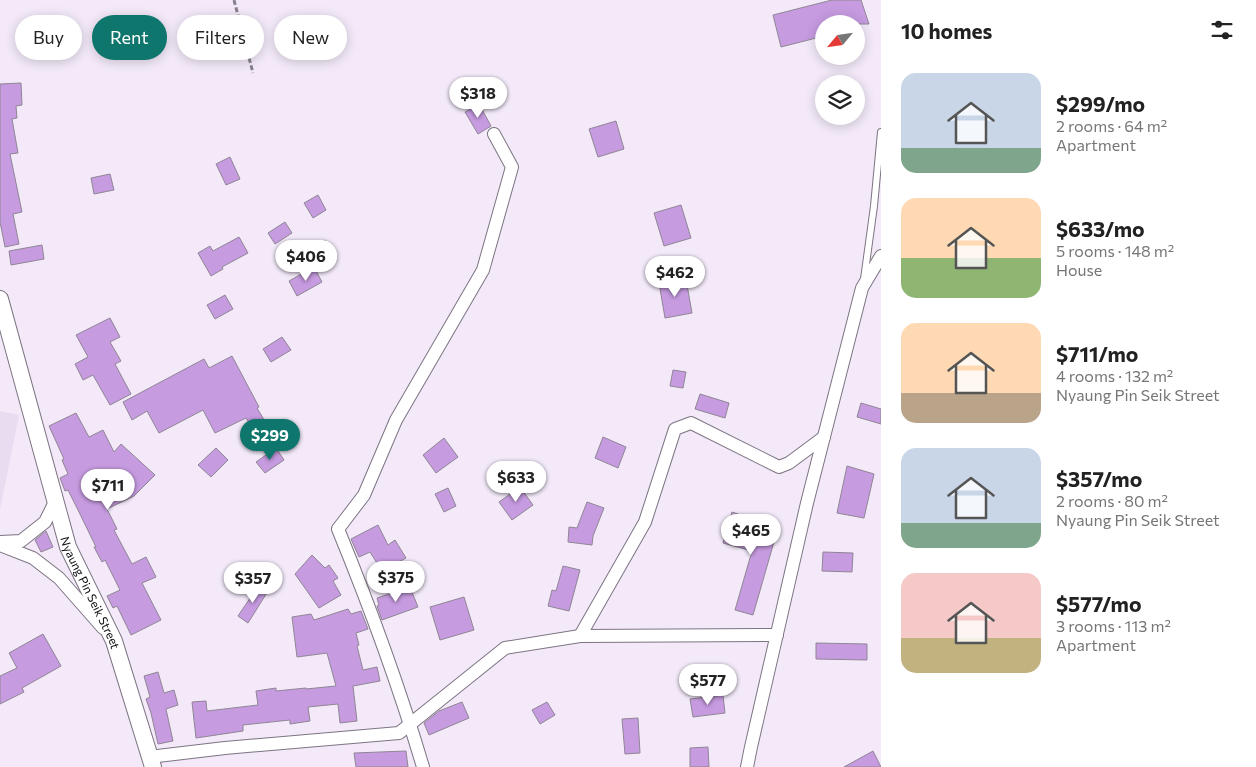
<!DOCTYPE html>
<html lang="en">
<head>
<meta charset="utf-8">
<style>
	body { margin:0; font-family:Commissioner,sans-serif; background:#f2f2f2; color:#222; height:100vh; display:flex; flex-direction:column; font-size:19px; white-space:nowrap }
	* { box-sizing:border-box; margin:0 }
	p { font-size:16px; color:#767676 }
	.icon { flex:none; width:28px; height:28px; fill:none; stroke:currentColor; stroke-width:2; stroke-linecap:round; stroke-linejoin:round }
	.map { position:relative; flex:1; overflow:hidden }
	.sheet { display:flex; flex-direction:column; background:#fff; width:375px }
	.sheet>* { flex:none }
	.hud { position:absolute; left:15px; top:15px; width:475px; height:45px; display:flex; gap:10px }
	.needle { width:32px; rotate:241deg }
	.controls { position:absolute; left:815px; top:15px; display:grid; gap:10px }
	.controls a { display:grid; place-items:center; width:50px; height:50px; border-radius:50%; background:#fff; box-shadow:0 2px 12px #0003; font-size:25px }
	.price { position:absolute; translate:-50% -42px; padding:0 11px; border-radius:18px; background:#fff; color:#222; font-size:16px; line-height:32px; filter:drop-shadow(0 1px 2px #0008) }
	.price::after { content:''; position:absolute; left:50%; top:30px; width:15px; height:11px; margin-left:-8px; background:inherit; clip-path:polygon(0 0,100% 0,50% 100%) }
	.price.on { background:#0f766e; color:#fff }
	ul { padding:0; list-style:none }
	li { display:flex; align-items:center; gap:15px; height:125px; padding:0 20px }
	li span { display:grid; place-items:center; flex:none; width:140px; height:100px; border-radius:15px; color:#555 }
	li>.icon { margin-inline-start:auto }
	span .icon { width:60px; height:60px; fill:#fffc; stroke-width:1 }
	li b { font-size:21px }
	h2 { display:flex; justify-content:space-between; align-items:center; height:60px; padding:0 20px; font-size:21px }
	.chip { padding:0 18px; border-radius:22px; background:#fff; box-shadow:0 2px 12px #0003; font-size:18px; line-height:45px }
	.chip.on { background:#0f766e; color:#fff }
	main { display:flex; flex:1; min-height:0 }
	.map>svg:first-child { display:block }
</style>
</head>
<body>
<main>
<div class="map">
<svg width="881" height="767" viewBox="0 0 881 767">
	<rect width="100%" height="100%" fill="#f3e9f9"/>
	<path fill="#e9dcf1" d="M0,411L19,415L0,509Z"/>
	<g fill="#c69be0" stroke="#8f8694">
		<path d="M832,0H861L869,24H824V36L781,47L773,15Z"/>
		<path d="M21,83L22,105L16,106L17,118L12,119L18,153L10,154L22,212L13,214L19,244L5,247L0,222V84Z"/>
		<path d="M479,104L491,126L478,134L465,112Z"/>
		<path d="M616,121L624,149L598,157L589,129Z"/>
		<path d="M230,157L240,179L226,185L216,164Z"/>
		<path d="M110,174L114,190L94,194L91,178Z"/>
		<path d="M318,195L326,210L313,218L304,203Z"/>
		<path d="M681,205L691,238L664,246L654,213Z"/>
		<path d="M285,222L292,233L275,244L268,233Z"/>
		<path d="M239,237L248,253L222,267L223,269L211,276L198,253L210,246L213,251Z"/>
		<path d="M325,240L334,252L320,262L311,249Z"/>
		<path d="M42,245L44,259L11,265L9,251Z"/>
		<path d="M314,267L322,282L297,296L289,281Z"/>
		<path d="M686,279L692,313L665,318L659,283Z"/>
		<path d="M225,295L233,309L215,319L207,305Z"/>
		<path d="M110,318L120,337L110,342L121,361L115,364L131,394L110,405L93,375L83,380L75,364L88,357L76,335Z"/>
		<path d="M282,337L291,350L271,362L263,349Z"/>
		<path d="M232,356L259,407L257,408L272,433L260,440L246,418L215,433L203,410L159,433L147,411L132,420L123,402L204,359L209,368Z"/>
		<path d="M673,370L686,372L683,388L670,386Z"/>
		<path d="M700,394L729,403L725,418L695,409Z"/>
		<path d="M861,403L881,409V424L857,417Z"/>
		<path d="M76,413L89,437L103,430L114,452L121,444L155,475L134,496L107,509L117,529L114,530L132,564L146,557L156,577L142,583L161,620L131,635L117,606L113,608L107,596L120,590L105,560L102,562L94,547H96L79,512L68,490L65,491L60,478L68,474L62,460L64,459L49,426Z"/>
		<path d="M603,437L626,447L618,468L595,458Z"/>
		<path d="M444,438L458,457L436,473L423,455Z"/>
		<path d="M216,448L228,460L211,477L198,465Z"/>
		<path d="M276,448L284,460L265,473L256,462Z"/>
		<path d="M847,466L874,474L864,518L837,513Z"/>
		<path d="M520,487L533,505L512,520L499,502Z"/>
		<path d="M448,488L456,506L444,512L435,494Z"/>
		<path d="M587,502L604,508L593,536L592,545L568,542L569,527L577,528Z"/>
		<path d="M732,512L750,518V520L778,528L753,615L735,610L752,551L723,543Z"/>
		<path d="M378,525L388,545L395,540L406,558L382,571L370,552L359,557L351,539Z"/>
		<path d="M46,531L53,547L41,552L35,540Z"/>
		<path d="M823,552L853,553L852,572L822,571Z"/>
		<path d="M312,555L325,568L329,565L338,578L333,581L341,595L319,608L295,574Z"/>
		<path d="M563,566L580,570L569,611L548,606L552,590L556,591Z"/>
		<path d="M259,585L268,591L248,623L238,616Z"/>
		<path d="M410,587L418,607L382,620L377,606L379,605L377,598Z"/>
		<path d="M464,597L474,630L440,640L430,607Z"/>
		<path d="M348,609L351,614L361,611L368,629L356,633L359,645L357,646L363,670L377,667L380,681L353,686L357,721L340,723L338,704L308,707L310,721L290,724V720L243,725V731L196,738L192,702L206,701L207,711L258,705L256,691L276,688V691L306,688V689L336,686L327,653L297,657L292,617L311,614L314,620Z"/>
		<path d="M43,634L61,666L22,688L24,692L0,704V676L17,668L9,653Z"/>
		<path d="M816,643L867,644V660L816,659Z"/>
		<path d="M158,672L164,693L174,690L178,705L166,709L173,741L158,744L151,713L146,699L150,697L144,676Z"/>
		<path d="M723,695L725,713L693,717L690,699Z"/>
		<path d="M462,702L469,718L429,735L424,723L439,711Z"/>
		<path d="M547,702L555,715L540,724L532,710Z"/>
		<path d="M638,718L640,753L625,754L622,719Z"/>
		<path d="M708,747L709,767H690V748Z"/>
		<path d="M406,751L408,767H356L354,753Z"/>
		<path d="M873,751L881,767H844Z"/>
	</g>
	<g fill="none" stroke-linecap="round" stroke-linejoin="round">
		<g stroke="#7d7482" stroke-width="8">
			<path id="service" d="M864,279L874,206L881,132"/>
		</g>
		<g stroke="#7d7482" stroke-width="14">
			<g id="minor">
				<path d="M0,542L21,541L45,522L55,502"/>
				<path d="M0,545L33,558L59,578L103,628"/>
				<path d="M580,636L645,522L675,429L691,423L779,467L789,463L824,437"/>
				<path d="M149,757L225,748L399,733L505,648L580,636L777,635"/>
				<path d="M423,767C399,686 370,607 338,529L364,495L396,420L483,270L512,167L494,134"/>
				<path d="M747,767L751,747L807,503L862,288L881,256"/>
			</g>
		</g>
		<g stroke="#7d7482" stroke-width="18">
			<g id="tertiary">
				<path id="s1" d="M0,299L68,547L114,641L153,767"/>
			</g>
		</g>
		<path stroke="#89828d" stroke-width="3" stroke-dasharray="5 2.5" stroke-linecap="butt" d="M234,0L253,73"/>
		<use href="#service" stroke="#fff" stroke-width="6"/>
		<use href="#minor" stroke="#fff" stroke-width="12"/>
		<use href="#tertiary" stroke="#fff" stroke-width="16"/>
	</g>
	<g text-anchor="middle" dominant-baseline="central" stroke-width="4" stroke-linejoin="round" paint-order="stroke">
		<g font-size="12" fill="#0f0c11" stroke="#f3e9f9">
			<text stroke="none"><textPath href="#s1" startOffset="308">Nyaung Pin Seik Street</textPath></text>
		</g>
	</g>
</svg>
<div class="controls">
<a><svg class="needle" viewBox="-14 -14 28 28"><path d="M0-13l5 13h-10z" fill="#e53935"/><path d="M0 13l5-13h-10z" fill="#767676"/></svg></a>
<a><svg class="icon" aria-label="layers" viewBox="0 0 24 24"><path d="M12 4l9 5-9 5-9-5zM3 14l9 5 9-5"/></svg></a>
</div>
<b class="price" style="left:478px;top:119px">$318</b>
<b class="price" style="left:306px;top:282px">$406</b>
<b class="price" style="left:675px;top:298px">$462</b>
<b class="price on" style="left:270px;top:461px">$299</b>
<b class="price" style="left:516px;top:503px">$633</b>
<b class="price" style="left:108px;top:511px">$711</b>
<b class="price" style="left:751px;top:556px">$465</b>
<b class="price" style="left:396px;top:603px">$375</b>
<b class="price" style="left:253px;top:604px">$357</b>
<b class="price" style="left:708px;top:706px">$577</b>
<div class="hud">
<a class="chip">Buy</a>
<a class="chip on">Rent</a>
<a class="chip">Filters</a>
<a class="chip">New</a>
</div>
</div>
<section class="sheet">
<h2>10 homes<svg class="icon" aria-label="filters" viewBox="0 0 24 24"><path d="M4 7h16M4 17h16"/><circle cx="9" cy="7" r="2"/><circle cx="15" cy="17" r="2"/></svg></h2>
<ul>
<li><span style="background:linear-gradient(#c9d6e8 75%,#7fa58c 0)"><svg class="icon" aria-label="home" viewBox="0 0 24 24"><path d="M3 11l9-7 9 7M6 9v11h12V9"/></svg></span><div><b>$299/mo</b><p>2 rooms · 64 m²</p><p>Apartment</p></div></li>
<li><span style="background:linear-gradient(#ffd9b3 60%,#8fb573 0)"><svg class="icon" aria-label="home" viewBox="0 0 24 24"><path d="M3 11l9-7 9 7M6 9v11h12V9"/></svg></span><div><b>$633/mo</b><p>5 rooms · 148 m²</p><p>House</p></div></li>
<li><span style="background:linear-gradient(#ffd9b3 70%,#b9a48a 0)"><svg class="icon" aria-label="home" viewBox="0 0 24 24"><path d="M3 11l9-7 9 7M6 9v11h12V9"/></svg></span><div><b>$711/mo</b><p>4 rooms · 132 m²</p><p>Nyaung Pin Seik Street</p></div></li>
<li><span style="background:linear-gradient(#c9d6e8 75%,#7fa58c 0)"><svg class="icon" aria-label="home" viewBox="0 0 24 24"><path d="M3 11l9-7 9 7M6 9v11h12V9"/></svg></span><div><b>$357/mo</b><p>2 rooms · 80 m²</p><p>Nyaung Pin Seik Street</p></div></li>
<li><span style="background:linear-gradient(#f6c9c9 65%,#c2b280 0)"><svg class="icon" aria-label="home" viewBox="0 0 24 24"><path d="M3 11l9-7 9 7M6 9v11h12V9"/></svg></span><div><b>$577/mo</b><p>3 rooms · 113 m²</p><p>Apartment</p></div></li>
</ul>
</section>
</main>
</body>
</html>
